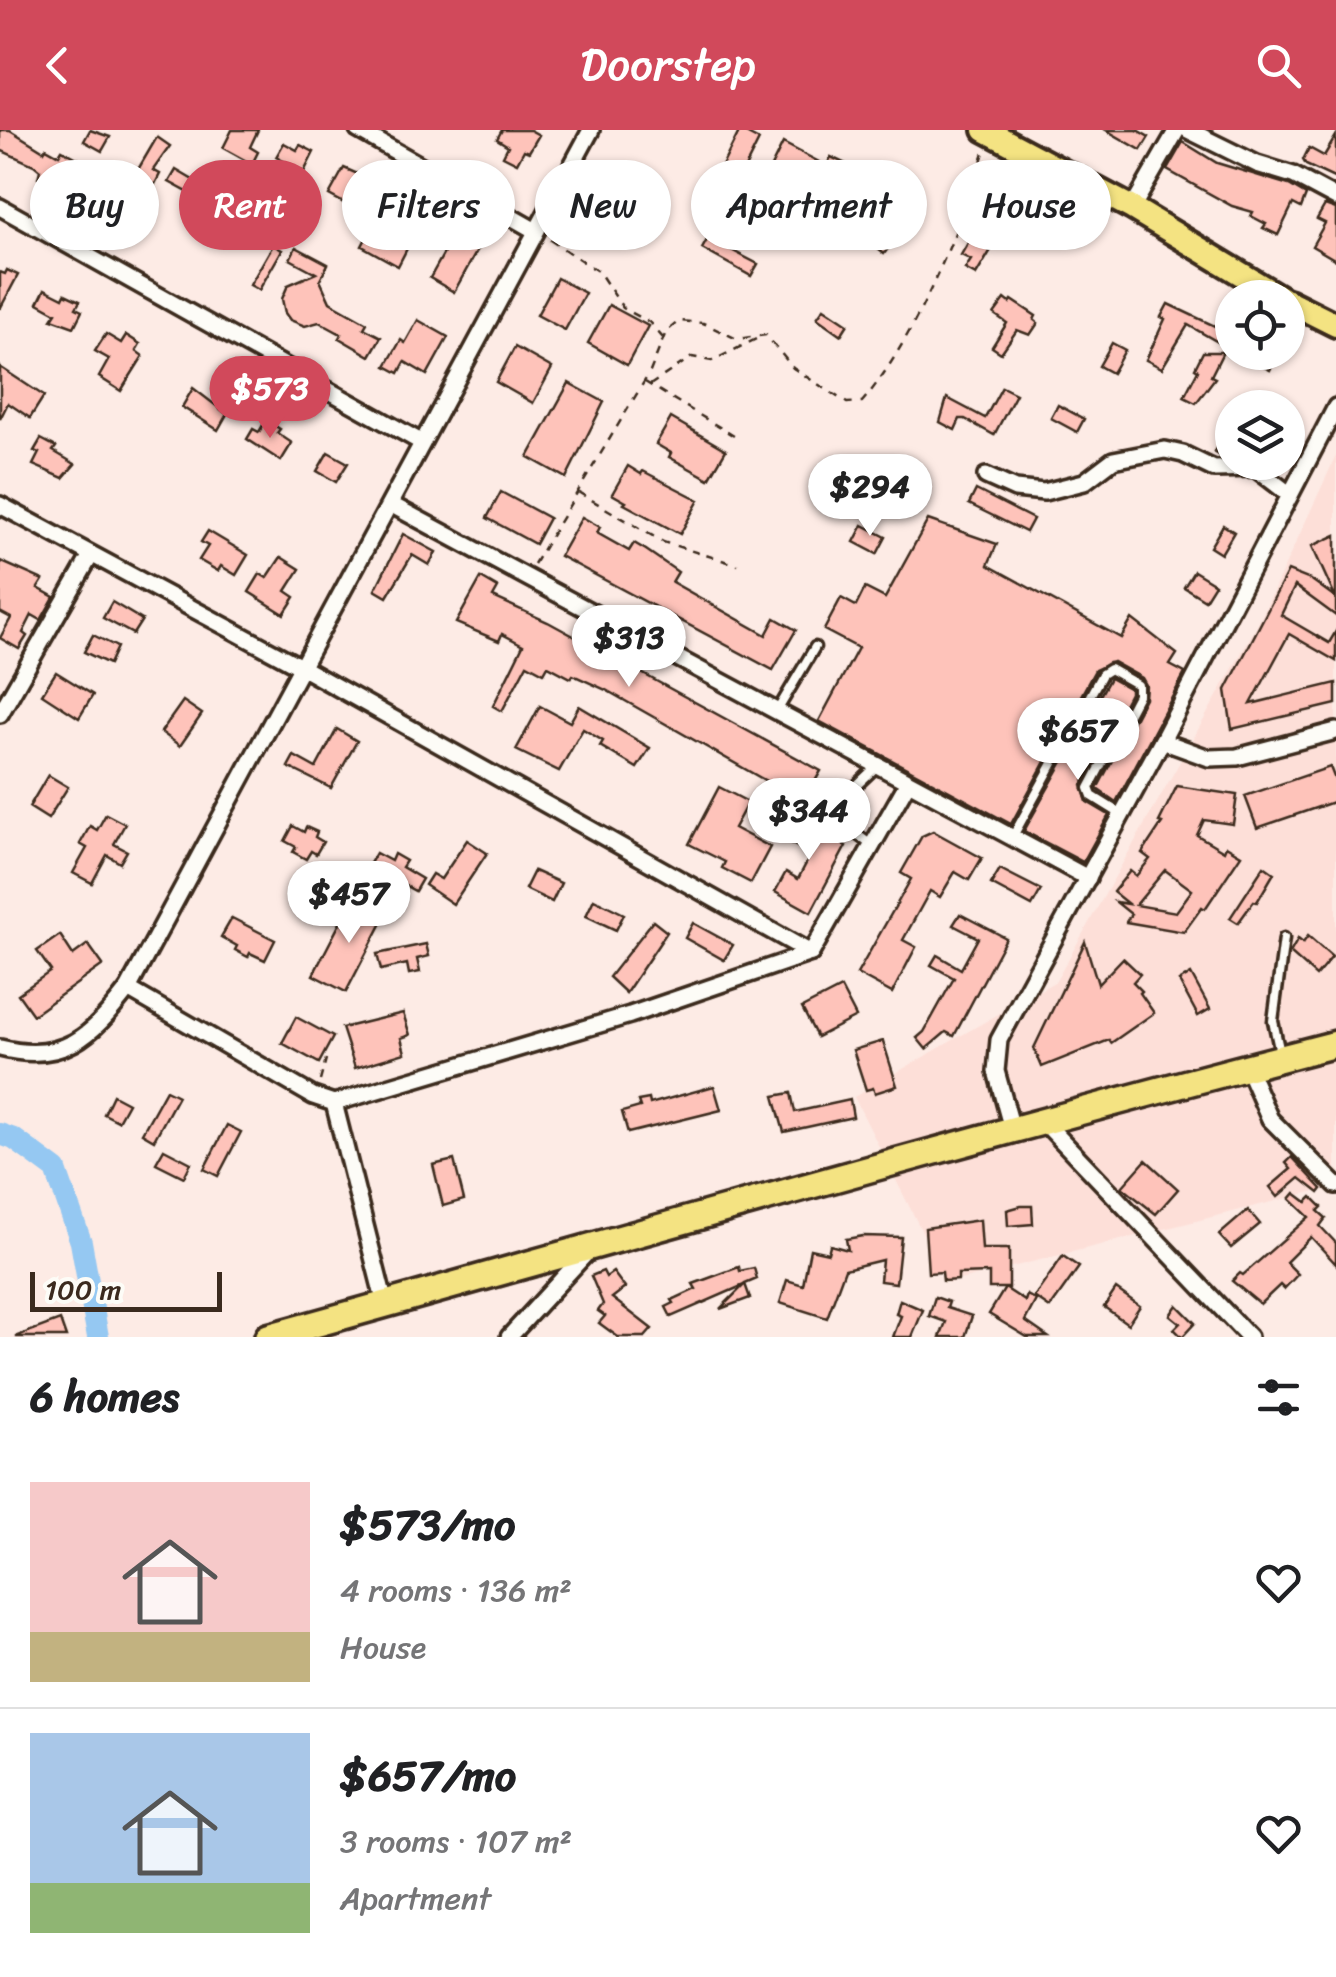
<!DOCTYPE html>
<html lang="en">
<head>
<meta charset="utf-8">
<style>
	body { margin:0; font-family:Sriracha,sans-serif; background:#f6f6f6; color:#202124; height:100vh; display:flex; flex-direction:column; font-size:38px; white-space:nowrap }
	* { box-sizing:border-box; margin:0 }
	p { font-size:32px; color:#757577 }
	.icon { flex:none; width:55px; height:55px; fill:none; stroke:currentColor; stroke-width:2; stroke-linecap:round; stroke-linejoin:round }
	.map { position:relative; height:1207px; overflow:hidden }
	.sheet { display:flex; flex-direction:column; background:#fff; flex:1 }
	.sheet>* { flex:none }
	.top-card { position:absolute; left:30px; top:30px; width:1278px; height:90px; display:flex; gap:20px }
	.fabs { position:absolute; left:1215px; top:150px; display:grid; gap:20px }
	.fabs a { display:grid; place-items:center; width:90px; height:90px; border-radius:50%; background:#fff; box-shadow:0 2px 8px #0004; font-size:50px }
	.scale { position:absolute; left:30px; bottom:25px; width:192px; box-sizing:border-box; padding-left:10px; border:5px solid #3b2a1e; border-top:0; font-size:28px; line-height:35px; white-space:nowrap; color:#3b2a1e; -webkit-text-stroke:8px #fdfcf7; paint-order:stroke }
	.price { position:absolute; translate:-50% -85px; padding:0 22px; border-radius:35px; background:#fff; color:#222; font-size:32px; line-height:65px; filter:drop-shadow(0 2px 5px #0008) }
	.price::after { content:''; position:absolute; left:50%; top:60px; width:30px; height:22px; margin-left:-15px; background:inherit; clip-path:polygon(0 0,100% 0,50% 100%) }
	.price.current { background:#d1495b; color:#fff }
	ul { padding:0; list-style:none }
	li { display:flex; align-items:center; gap:30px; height:250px; padding:0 30px }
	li+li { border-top:2px solid #e0e0e0 }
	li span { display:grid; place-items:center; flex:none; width:280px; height:200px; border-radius:0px; color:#555 }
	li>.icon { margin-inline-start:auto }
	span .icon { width:120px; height:120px; fill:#fffc; stroke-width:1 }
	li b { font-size:42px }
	h2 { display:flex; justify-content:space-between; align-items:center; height:120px; padding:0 30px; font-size:42px }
	.chip { padding:0 35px; border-radius:45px; background:#fff; box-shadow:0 2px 8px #0004; font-size:35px; line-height:90px }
	.chip.current { background:#d1495b; color:#fff }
	header { display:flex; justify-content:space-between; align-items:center; height:130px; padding:0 30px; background:#d1495b; color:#fff; font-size:45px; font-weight:600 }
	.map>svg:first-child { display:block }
</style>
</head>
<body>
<header><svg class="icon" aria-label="back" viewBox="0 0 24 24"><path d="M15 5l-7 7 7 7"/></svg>Doorstep<svg class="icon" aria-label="search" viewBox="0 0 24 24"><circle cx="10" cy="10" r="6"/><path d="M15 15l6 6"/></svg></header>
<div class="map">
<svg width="1336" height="1207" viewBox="0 0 1336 1207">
	<rect width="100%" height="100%" fill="#fdebe5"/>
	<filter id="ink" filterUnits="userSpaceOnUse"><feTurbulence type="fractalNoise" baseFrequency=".01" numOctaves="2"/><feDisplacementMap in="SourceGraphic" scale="20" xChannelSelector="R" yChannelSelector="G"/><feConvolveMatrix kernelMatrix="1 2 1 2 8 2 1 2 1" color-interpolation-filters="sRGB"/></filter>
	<g filter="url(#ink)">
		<path fill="#fddfd8" d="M1336,326V1056L948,1153L854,967L1056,851L1259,492Z"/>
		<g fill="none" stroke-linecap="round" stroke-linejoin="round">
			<path stroke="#95c8f2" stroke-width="22" d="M0,1004L14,1009L56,1040L81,1112L98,1207"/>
		</g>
		<g fill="#fec3ba" stroke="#3b2a1e" stroke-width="2.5" fill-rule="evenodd">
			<path d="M0,0H10L44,21L46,18L59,25L62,20L77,28L74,33L83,41L76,56L71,54L69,59L60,55L58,59L38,48L40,40L34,35L0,20Z"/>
			<path d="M90,0L110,7L102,21L84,11Z"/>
			<path d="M232,0H258L250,17L258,22L252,34L223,18Z"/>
			<path d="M502,0H530L539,5L529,22L524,20L517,33L503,26L508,16L497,9Z"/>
			<path d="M740,0L759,10L741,46L722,36Z"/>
			<path d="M1106,0H1137L1149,7L1141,20Z"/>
			<path d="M1336,6V49L1306,35L1303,30L1309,18L1324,26Z"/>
			<path d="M157,7L170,16L153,40L160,44L153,58L133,48Z"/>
			<path d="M1183,12L1217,33L1289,55L1306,65L1301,78L1293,74L1278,105L1263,98L1266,94L1251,86L1253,82L1232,76L1167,40Z"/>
			<path d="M284,13L297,20L300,15L314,22L304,42L276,27Z"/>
			<path d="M783,13L823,34L827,35L831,27L846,34L834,58L806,44L798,58L769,41Z"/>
			<path d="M344,38L367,48L363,55L374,60L364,78L354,72L352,76L344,73L329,65Z"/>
			<path d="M176,40L210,60L204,71L169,52Z"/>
			<path d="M118,63L132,71L129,75L147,85L139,100L121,91L119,95L105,87L111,77L104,74L109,64L116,68Z"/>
			<path d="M887,69L898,76L891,85L898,96L890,106L895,109L884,124L868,111L878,97L861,83L869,72L880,79Z"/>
			<path d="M407,72L437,93L425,114L413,107L398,136L362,116L374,93L391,102Z"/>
			<path d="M1325,75L1336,79V130L1312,116L1325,93L1317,89Z"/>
			<path d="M992,76L1009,85L1001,101L984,92Z"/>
			<path d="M1026,79L1046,89L1037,108L1024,102L1028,93L1021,90Z"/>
			<path d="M459,96L483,110L454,162L430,148Z"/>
			<path d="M708,108L758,134L751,146L702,119Z"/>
			<path d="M969,111L991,120L976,145L965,139L971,130L961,125Z"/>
			<path d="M273,115L282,120L259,160L250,155Z"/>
			<path d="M296,117L328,134L320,150L330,172L367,193L364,198L381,207L370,226L339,208L341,204L319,192L305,196L290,190L285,183L282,169L288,155L316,143L290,129Z"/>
			<path d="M7,140L18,145L0,179V142L5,144Z"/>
			<path d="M557,148L585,163L565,200L537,185Z"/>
			<path d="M45,159L63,168L65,164L80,171L76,178L82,181L74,197L52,189L56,183L38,173Z"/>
			<path d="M1005,169L1010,173L1012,170L1036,186L1034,190L1038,193L1030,205L1017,200L1001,223L992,217L1007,193L994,184Z"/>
			<path d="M1168,174L1232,204V220L1188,195L1162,238L1146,230L1165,189L1161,187Z"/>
			<path d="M609,175L648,196L627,235L588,213Z"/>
			<path d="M824,178L848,194L841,205L817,188Z"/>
			<path d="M418,190L448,207L427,245L405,232L399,243L386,236L401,210L405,213Z"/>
			<path d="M106,204L121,213L126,205L140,214L136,221L143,226L121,261L99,247L109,229L95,221Z"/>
			<path d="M1112,213L1125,220L1112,243L1099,236Z"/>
			<path d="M515,217L552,238L533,273L496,252Z"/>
			<path d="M1203,222H1223L1211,246L1215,248L1196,273L1184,267L1198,240L1195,238Z"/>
			<path d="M1235,222H1265L1276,228L1270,240Z"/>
			<path d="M0,237L44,266L30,288L8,273L0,289Z"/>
			<path d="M569,253L604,272L566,348L528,327Z"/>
			<path d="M1002,257L1016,264L994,305L965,289H960L955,300L940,292L947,268L985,288Z"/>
			<path d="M193,258L227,284L218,300L182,277Z"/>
			<path d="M1058,275L1084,289L1077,302L1051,288Z"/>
			<path d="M1232,285V314L1224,328L1214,322Z"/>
			<path d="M671,288L726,320L709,349L669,327L671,323L656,314Z"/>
			<path d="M266,290L280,299L277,303L292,313L281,331L247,309L253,299L259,302Z"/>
			<path d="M41,309L56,317L53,321L75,334L63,348L33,335L39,323L34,321Z"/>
			<path d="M328,322L348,333L336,352L317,341Z"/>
			<path d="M628,336L641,344L643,341L699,370L680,404L624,374L626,372L612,364Z"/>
			<path d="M854,340L866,345L863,350L876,355L869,375L844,361Z"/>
			<path d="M976,360L1033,389L1026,402L969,374Z"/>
			<path d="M501,362L549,388L535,414L487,388Z"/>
			<path d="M582,387L600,397L597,403L629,421L634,413L646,420L678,442L672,452L766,505L775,488L796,500L773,540L560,426Z"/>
			<path d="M928,390L997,414L988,435L1121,508L1132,489L1177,524L1170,535L1185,543L1116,672L1097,659L1145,568L1146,555L1142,548L1113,532L1095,540L1011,694L819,591L858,518L824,500L841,468L856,476L865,458L885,468Z"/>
			<path d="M863,395L886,407L877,424L854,412Z"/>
			<path d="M1223,395L1234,402L1221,424L1210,417Z"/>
			<path d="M208,401L248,425L236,445L221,436L218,441L199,430L208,416L201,412Z"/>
			<path d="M403,404L436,422L429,435L412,425L387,467L375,460Z"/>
			<path d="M1336,405V486L1295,456L1281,485L1329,513L1336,501V531L1289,504L1251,574L1336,553V574L1232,599L1226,560L1288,441L1313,451L1335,467L1312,416Z"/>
			<path d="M281,427L300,439L286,461L295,467L284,484L249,462L260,444L267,448Z"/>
			<path d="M0,431L43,450L38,458L54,467L41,490L32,485L23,503L27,506L19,519L0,508L11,488L0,482Z"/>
			<path d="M1194,441L1215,454L1205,470L1184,457Z"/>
			<path d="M481,448L498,458L493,467L548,492L821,641L803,672L606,560L573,545L571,548L548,536L544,543L527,534L502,581L493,576L523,515L502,504L499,511L456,493Z"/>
			<path d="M112,472L142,490L133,504L103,488Z"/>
			<path d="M93,505L117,517L109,534L84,522Z"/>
			<path d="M56,542L93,565L79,588L42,564Z"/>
			<path d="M1110,548L1130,559V563L1082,655L1087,672L1109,685L1083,732L1024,701Z"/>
			<path d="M183,571L202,584L180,616L161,602Z"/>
			<path d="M540,576L570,592L579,576L650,618L637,638L600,616L603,611L583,599L559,641L516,620Z"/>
			<path d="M337,599L357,611L331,658L288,637L294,626L316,638Z"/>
			<path d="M1330,637L1336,652V671L1257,698L1245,666Z"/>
			<path d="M48,645L68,657L48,689L29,677Z"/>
			<path d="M1177,656L1237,665L1233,694L1204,690L1197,705L1224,721L1226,716L1241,725L1205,779L1202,777L1184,802L1126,792L1131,784L1116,772L1128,774L1113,762L1130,741L1136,746L1150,729L1142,723L1162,693L1159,692ZM1165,740L1192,760L1176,782L1136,775Z"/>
			<path d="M719,657L748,672L734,698L770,717L751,753L722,738L725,732L689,714Z"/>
			<path d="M106,684L125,694L114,714L127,721L120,733L107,725L92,753L73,743L87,718L80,714L90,696L97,700Z"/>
			<path d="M789,685L846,716L811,782L775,762L786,742L798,749L811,724L777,706Z"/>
			<path d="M293,696L304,702L306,697L317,702L315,707L323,712L316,724L311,721L306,729L293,722L296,717L285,711Z"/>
			<path d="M933,701L982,728L969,750L955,742L940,767L930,761L903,810L916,817L892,863L857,844L911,749L901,743L922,706Z"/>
			<path d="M467,710L487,723L453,774L425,755L432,744L441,749Z"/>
			<path d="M376,723L391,731L394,724L406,731L402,737L422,749L415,761L395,750L387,763L376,757L384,743L369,735Z"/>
			<path d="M1264,736L1274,743L1257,772L1254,771L1238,793L1230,788Z"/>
			<path d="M1000,739L1041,760L1032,776L991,754Z"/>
			<path d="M534,741L561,753L552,772L525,759Z"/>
			<path d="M594,769L624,784L616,800L586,786Z"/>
			<path d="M352,770L385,787L346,862L313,845Z"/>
			<path d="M960,784L1006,808L954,906L946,902L926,919L917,908L924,902L954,848L931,835L937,825L961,839L978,808L953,795Z"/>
			<path d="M232,788L275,810L265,830L250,823L248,827L235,820L237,816L221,807Z"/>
			<path d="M653,791L667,802L626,863L609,847Z"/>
			<path d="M693,793L733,815L724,830L685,808Z"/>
			<path d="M60,805L73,825L88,814L103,835L33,885L18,864L51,841L37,821Z"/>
			<path d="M1308,806L1332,827L1316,846L1290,823L1298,809L1303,813Z"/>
			<path d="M1085,812L1098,854L1123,828L1140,844L1133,852L1142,861L1140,863L1154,883L1111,913L1109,910L1042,937L1034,918Z"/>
			<path d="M426,814L429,826L417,829L420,842L409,844L407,834L381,840L377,824Z"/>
			<path d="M1191,844L1210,879L1198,886L1179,851Z"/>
			<path d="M841,858L856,887L817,907L802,878Z"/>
			<path d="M403,883L410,905L401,908L405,923L355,938L342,898Z"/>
			<path d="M296,887L333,907L319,933L282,913Z"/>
			<path d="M883,911L897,956L875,963L873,958L866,960L853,920Z"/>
			<path d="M714,956L721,980L628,1003L622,982L640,977L638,971L649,969L650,974Z"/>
			<path d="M166,960L178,966L154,1010L142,1003Z"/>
			<path d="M791,963L795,982L850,970L853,987L784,1002L774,966Z"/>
			<path d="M113,965L128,973L118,991L104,984Z"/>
			<path d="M227,995L241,1002L218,1046L204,1039Z"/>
			<path d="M164,1019L191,1033L184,1047L156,1033Z"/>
			<path d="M1292,1027L1322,1059L1319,1063L1300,1048L1278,1067L1270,1057L1291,1039L1286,1033Z"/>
			<path d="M454,1030L464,1070L443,1076L433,1035Z"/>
			<path d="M1146,1030L1178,1059L1156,1084L1122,1057Z"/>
			<path d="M1295,1063L1307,1072L1312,1067L1322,1077L1318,1081L1326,1088L1320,1096L1336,1113V1134L1311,1107L1286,1132L1298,1144L1284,1159L1280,1155L1260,1174L1232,1151L1240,1143L1243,1145L1309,1087L1290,1069Z"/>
			<path d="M1021,1076H1032L1033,1094L1008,1096L1007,1080Z"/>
			<path d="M1248,1080L1260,1094L1231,1118L1219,1105Z"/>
			<path d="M980,1090L982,1119H1009V1158H1005L1025,1171L1027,1165L1036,1170L1025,1191L1048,1207H1027L989,1184L1005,1158H989V1143L958,1144V1150L943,1151L942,1142L928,1143L925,1098Z"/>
			<path d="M863,1106L901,1107L896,1153L880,1151L882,1130L845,1139L827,1188L780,1173L787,1150L803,1155L810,1119L828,1123L830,1115L848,1120L846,1109Z"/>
			<path d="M1063,1126L1079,1137L1050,1178L1034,1167Z"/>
			<path d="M739,1137L740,1141L754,1138L757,1149L745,1154L750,1168L720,1179L744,1155L671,1187L666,1177L674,1173L672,1170L696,1159L693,1154Z"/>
			<path d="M603,1141L606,1147L613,1142L625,1158L612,1168L652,1199L645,1207H618L599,1193L605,1186L598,1181L603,1174L591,1146Z"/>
			<path d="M1116,1159L1140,1176L1128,1194L1104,1177Z"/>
			<path d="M935,1167L949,1172L947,1178L972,1186L965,1207H940L946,1192L929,1186Z"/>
			<path d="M900,1170L923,1180L912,1207H893L901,1186L896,1184Z"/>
			<path d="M1177,1175L1195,1193L1182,1207L1174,1199L1180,1193L1170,1185Z"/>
			<path d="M60,1190L66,1207H17V1206Z"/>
		</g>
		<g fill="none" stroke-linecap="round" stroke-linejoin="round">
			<g stroke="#3b2a1e" stroke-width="15">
				<g id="service">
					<path d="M777,581L815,517"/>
					<path d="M1013,706L1102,544L1110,539L1138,555V565L1089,658L1092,666L1121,684"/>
					<path d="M871,715C857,703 833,692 839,672L877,636"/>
					<path d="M1280,923L1273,891L1284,808"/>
				</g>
			</g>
			<g stroke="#3b2a1e" stroke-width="22">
				<g id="minor">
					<path d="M358,0L536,101"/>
					<path d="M1188,0L1257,34L1293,45L1336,68"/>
					<path d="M0,77L421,312"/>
					<path d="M1132,78L1177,0"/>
					<path d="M986,346L1015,359L1044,362L1084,352L1113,330L1165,320L1183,324L1214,339L1255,338L1289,364"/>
					<path d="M390,374L1088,748"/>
					<path d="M0,375L301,537L811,823L907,654"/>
					<path d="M0,584L91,425"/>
					<path d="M1162,611L1209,628L1237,627L1336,601"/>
					<path d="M128,859L591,0"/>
					<path d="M0,918C63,934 91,907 128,859L313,966L334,973L385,1174"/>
					<path d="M1247,937L1270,989L1336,1055"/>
					<path d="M334,973L630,885L811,823"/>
					<path d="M1044,992L1249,1207"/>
					<path d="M1012,999L996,941L999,910L1162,611L1336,277"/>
					<path d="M509,1207L591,1118"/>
				</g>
			</g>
			<g stroke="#3b2a1e" stroke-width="30">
				<g id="primary">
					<path d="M985,0L1132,78L1281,168"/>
					<path d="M1288,171L1336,195"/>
				</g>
			</g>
			<g stroke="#3b2a1e" stroke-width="32">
				<path id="trunk" d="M268,1207C624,1108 979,1006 1336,914"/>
			</g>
			<g stroke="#3b2a1e" stroke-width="2.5" stroke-dasharray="8 8" stroke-linecap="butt">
				<path d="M550,110L599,142L623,178L649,192L663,208"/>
				<path d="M645,252L734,306"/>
				<path d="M650,255L692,227L712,231L760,207"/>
				<path d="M578,362L663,412L738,435"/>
				<path d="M534,434L650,242L666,202L679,191L703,193L737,209L766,205L793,238L847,273L862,272C914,212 960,98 984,22"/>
				<path d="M320,951L326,929"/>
			</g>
			<use href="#service" stroke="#fdfcf7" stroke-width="8"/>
			<use href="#minor" stroke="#fdfcf7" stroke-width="15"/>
			<use href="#primary" stroke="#f4e382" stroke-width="22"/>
			<use href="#trunk" stroke="#f4e382" stroke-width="25"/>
		</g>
	</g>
</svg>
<div class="fabs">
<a><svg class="icon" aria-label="locate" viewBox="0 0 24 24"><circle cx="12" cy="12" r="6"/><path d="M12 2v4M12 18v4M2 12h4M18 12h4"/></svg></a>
<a><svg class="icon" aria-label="layers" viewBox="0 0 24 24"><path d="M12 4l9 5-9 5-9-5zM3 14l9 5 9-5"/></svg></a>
</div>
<div class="scale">100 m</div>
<b class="price current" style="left:270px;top:311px">$573</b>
<b class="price" style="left:870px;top:409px">$294</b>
<b class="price" style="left:629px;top:560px">$313</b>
<b class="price" style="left:1078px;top:653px">$657</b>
<b class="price" style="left:809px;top:733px">$344</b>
<b class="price" style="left:349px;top:816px">$457</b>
<div class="top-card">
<a class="chip">Buy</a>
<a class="chip current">Rent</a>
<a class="chip">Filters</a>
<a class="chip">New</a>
<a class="chip">Apartment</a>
<a class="chip">House</a>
</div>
</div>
<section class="sheet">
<h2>6 homes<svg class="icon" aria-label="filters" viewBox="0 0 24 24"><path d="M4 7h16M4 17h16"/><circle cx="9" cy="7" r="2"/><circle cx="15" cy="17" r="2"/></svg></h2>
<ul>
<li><span style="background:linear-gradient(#f6c9c9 75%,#c2b280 0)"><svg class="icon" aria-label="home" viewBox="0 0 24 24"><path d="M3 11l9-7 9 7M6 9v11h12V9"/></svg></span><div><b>$573/mo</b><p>4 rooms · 136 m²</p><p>House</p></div><svg class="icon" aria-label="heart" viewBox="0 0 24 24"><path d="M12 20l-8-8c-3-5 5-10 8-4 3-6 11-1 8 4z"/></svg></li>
<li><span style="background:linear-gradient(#a9c7e8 75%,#8fb573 0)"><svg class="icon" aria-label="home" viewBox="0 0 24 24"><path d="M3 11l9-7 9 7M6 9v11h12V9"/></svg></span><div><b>$657/mo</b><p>3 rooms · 107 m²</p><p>Apartment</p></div><svg class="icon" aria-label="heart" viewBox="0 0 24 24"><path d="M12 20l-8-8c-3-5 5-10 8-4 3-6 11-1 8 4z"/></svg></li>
</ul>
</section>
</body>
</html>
